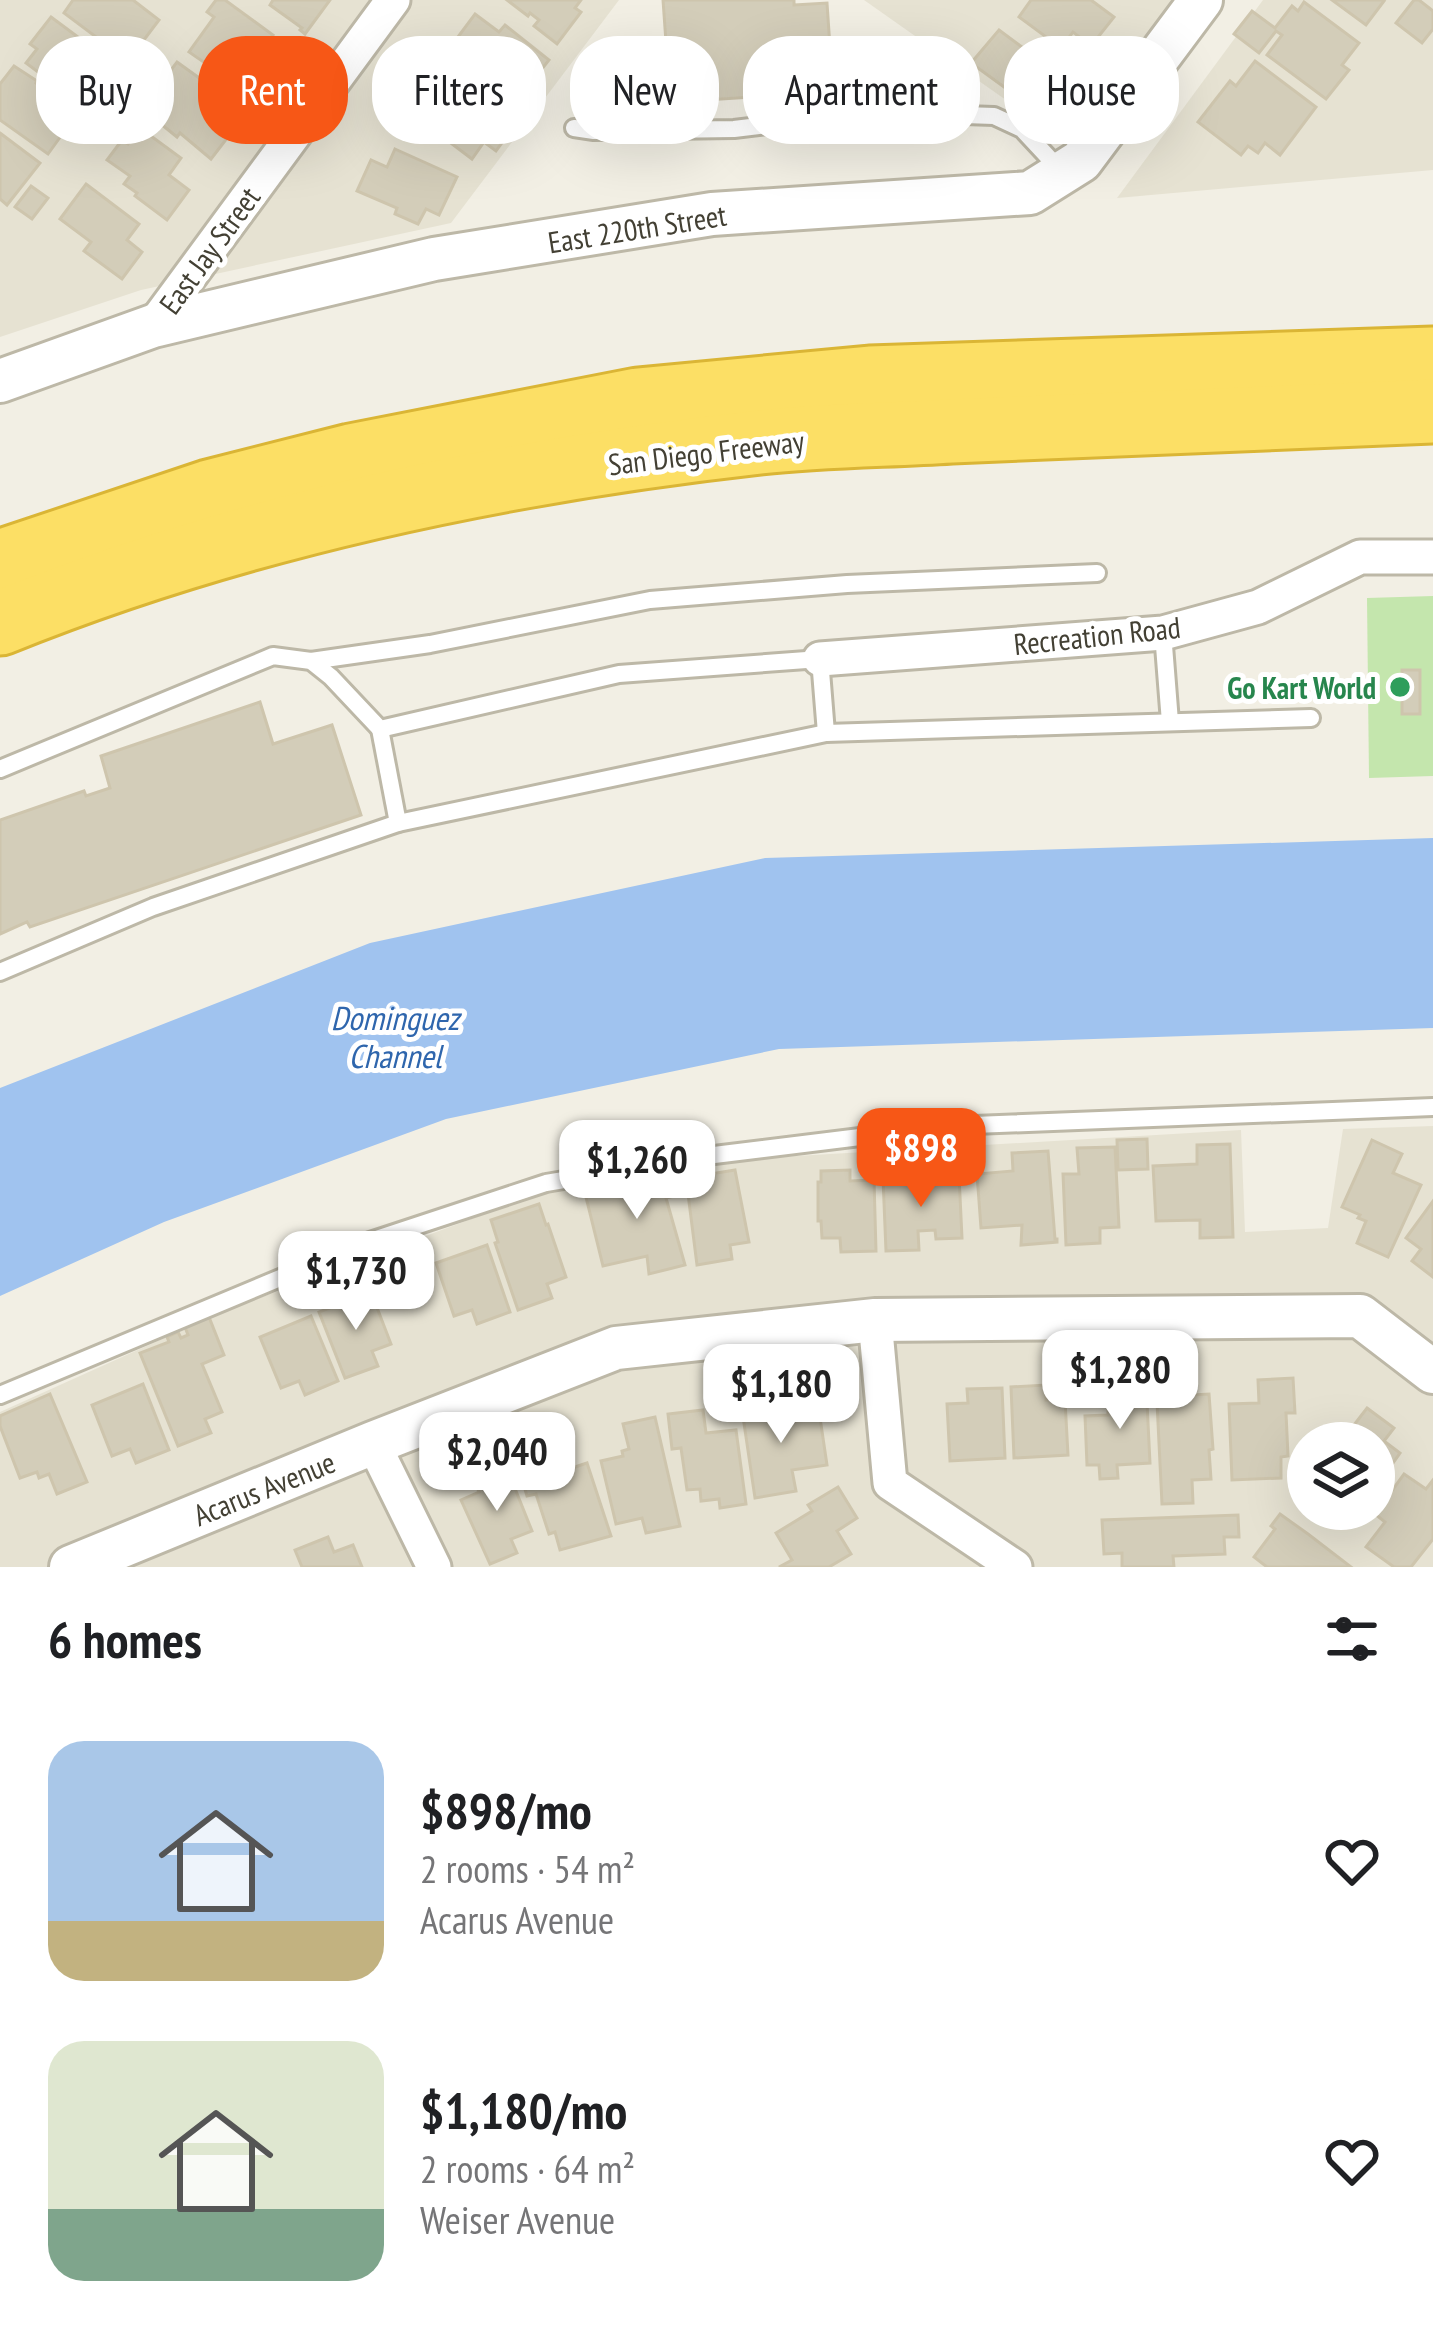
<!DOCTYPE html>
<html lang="en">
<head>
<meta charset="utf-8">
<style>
	body { margin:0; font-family:"PT Sans Narrow",sans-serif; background:#f6f6f6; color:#202124; height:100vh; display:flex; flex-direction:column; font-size:45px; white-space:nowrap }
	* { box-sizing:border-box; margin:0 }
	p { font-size:39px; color:#757577 }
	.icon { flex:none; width:66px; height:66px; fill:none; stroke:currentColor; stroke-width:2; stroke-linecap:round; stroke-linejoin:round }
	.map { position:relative; height:1567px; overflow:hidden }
	.drawer { display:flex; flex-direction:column; background:#fff; flex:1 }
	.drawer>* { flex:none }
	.top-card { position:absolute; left:36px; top:36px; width:1362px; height:108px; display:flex; gap:24px }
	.controls { position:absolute; left:1287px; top:1422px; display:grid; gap:24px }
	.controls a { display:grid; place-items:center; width:108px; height:108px; border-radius:50%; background:#fff; box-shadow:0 12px 48px #0002; font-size:60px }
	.price { position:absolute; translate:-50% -102px; padding:0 27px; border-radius:24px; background:#fff; color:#222; font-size:39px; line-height:78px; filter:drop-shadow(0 3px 6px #0008) }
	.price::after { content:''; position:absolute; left:50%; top:72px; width:36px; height:27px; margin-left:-18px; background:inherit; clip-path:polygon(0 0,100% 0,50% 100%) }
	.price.current { background:#f75716; color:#fff }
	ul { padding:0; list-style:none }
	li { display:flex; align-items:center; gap:36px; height:300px; padding:0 48px }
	li span { display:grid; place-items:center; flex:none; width:336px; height:240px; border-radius:36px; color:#555 }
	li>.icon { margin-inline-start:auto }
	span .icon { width:144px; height:144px; fill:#fffc; stroke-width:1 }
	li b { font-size:51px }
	h2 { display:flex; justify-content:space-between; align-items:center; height:144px; padding:0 48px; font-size:51px }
	.pill { padding:0 42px; border-radius:48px; background:#fff; box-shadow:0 12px 48px #0002; font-size:42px; line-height:108px }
	.pill.current { background:#f75716; color:#fff }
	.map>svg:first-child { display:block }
</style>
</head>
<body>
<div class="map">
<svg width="1433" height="1567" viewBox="0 0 1433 1567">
	<rect width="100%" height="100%" fill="#f2efe4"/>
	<g fill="#e6e2d2" fill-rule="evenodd">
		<path d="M0,0H619L451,223L141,290L0,337Z"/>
		<path d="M864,0H1174L1067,143Z"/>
		<path d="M1263,0H1433V170L1117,198Z"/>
		<path d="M1433,1126V1567H0V1412L222,1312L546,1191L744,1159L1241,1130L1245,1232L1328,1228L1343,1129ZM1308,1443H1374V1509H1308Z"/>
	</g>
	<path fill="#c4e6ad" d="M1433,596V776L1369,778L1367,598Z"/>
	<path fill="#a0c3ef" d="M1433,838V1028L779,1049L446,1119L164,1222L0,1296V1088L370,943L765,858Z"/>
	<g fill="#d3cdb9" stroke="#cec5ad" stroke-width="3">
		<path d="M73,0H133L159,20L128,61L64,13Z"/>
		<path d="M216,0H225L273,35L261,51L280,65L260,93L244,82L239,90L220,76L228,66L221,61L215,70L189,52L214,17L207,12Z"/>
		<path d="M273,0H330L305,34L300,30L302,28L270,5Z"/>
		<path d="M507,0H581L575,8L581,12L557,44L534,26L539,20L530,13L528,16Z"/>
		<path d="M663,0H794V5L827,3L830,47L778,51L781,95L707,100L705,56H667Z"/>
		<path d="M1031,0H1091L1114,17L1091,46L1073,32L1061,48L1019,17Z"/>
		<path d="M1332,0H1382L1384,1L1366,25Z"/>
		<path d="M1414,0H1419L1433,11V29L1422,43L1396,23Z"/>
		<path d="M1304,2L1359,43L1342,65L1349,70L1326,99L1267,55L1282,35L1276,31L1259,53L1234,34L1252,11L1275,28L1292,6L1298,11Z"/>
		<path d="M475,14L499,32L505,25L549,60L522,94L491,70L484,79L446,53Z"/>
		<path d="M51,17L121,69L90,111L26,63L37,49L30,44Z"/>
		<path d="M999,30L1030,53L1037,45L1072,71L1052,98L1038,88L1026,103L971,63Z"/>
		<path d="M1255,61L1316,107L1280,155L1265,143L1258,153L1248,146L1241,155L1198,122L1230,81L1236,86Z"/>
		<path d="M177,62L223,95L218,101L241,120L211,159L180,133L177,137L151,116L161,103L152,95Z"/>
		<path d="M14,66L37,81L36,83L76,115L48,154L0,120V84Z"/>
		<path d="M450,87L510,132L496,151L484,142L472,159L439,134L436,138L432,135L428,141L399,119L420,89L438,103Z"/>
		<path d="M140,128L181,158L169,175L189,190L167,220L135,196L137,193L124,184L130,176L107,160L122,140L128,144Z"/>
		<path d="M0,133L40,163L7,205L0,199Z"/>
		<path d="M395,149L457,177L439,215L426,209L418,224L395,214L397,208L357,191L371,160L387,167Z"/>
		<path d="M86,184L139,224L127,240L142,252L122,279L84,251L91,242L60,219Z"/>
		<path d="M31,186L48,198L32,219L15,207Z"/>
		<rect x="1402" y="670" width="18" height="44"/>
		<path d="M260,702L273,744L332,725L361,815L30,927L27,922L0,934V820L84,791L86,796L110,788L101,756Z"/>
		<path d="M1147,1139L1148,1169L1118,1170L1117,1140Z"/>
		<path d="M1372,1140L1402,1154L1393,1173L1421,1185L1388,1257L1357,1243L1366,1221L1358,1218L1360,1215L1342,1207Z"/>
		<path d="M1230,1144L1233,1237L1200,1238V1220L1156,1221L1153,1166L1197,1164V1145Z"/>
		<path d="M1115,1147L1119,1227L1100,1228V1243L1066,1245L1063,1174H1079L1077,1148Z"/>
		<path d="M1048,1151L1055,1239H1057V1242L1021,1245L1022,1225L981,1228L977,1174L1013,1171L1012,1153Z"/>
		<path d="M735,1170L749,1242L730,1245L732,1259L697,1265L686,1178Z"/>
		<path d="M850,1170V1181L874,1180L876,1251L841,1252L840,1238H822L821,1221H818V1182H821V1171Z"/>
		<path d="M677,1171L683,1194L666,1198L685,1265L649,1274L647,1256L603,1266L585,1193Z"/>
		<path d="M959,1175L962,1238L936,1239L935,1230L918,1231L919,1250L886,1251L883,1178Z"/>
		<path d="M1433,1201V1277L1412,1261L1421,1249L1406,1238Z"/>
		<path d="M539,1204L546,1225L548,1224L566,1277L547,1284L552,1298L518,1310L495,1243L498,1242L491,1220Z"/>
		<path d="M487,1245L510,1312L477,1324L472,1310L454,1316L436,1263Z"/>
		<path d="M371,1292L391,1344L372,1351L378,1366L345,1378L319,1312Z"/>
		<path d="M311,1316L338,1381L305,1395L299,1381L281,1388L260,1337Z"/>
		<path d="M209,1317L224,1355L202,1364L222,1412L205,1419L211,1433L178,1446L140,1353L169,1342L167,1337L178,1332L181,1338L188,1335L185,1327Z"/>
		<path d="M1293,1378L1295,1413H1286L1288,1456L1281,1457V1478L1232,1480L1229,1404L1259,1403L1258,1380Z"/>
		<path d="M1191,1380L1192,1395L1209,1394L1213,1449L1209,1450L1211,1479L1192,1480L1193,1503L1162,1504L1156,1382Z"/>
		<path d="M1146,1382L1150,1463L1117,1465L1118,1478L1100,1479L1099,1465H1087L1085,1416L1108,1415V1410L1114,1409L1113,1384Z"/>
		<path d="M143,1384L169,1450L136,1463L130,1449L112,1456L92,1405Z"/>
		<path d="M1046,1385V1400H1065L1068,1455L1014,1458L1011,1387Z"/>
		<path d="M1002,1388L1005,1458L950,1461L947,1404L968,1403L967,1389Z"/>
		<path d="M50,1394L87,1482L57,1494L49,1474L39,1478L37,1472L20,1478L0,1426V1416Z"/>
		<path d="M774,1398L777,1417L819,1411L827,1465L792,1470L796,1491L755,1498L741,1403Z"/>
		<path d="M1367,1408L1394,1428L1384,1441L1400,1453L1374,1490V1443H1340Z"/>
		<path d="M703,1410L706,1433L736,1430L746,1504L720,1508L719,1499L701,1501L700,1489L687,1490L681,1448L672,1449L668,1414Z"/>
		<path d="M655,1417L680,1526L646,1533L642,1518L616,1524L601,1461L623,1456L622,1451L629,1449L623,1424Z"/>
		<path d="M565,1448L572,1468L587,1463L611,1536L560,1550L555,1532L549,1534L536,1494L527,1496L517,1463Z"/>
		<path d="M506,1466L532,1531L511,1539L517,1553L490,1564L461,1500L479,1492L474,1479Z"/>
		<path d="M1404,1474L1426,1489L1433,1480V1539L1411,1567H1394L1366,1547L1385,1522L1375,1514Z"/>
		<path d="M838,1487L857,1518L837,1531L851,1554L829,1567H779L792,1560L776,1533L812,1511L808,1505Z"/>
		<path d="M1280,1514L1308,1534L1351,1567H1267L1254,1557L1275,1529L1271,1526Z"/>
		<path d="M1238,1515L1239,1537H1224L1225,1554L1173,1556L1174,1567H1122V1553L1104,1554L1102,1520Z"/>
		<path d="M328,1537L334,1552L353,1545L362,1567H302L295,1550Z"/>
	</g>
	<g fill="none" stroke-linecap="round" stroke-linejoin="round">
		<g stroke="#bdb8a7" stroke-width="22">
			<g id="service">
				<path d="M574,128L594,131L734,129L876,112L994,116L1022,129L1062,172"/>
				<path d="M1163,633L1170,722"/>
				<path d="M311,661L430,644L650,600L847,584L1097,573"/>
				<path d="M380,729L398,823"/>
				<path d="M0,769L273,656L311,661L331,677L380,729L619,674L820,659L826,733"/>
				<path d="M0,972L153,907L398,823L826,733L1311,718"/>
				<path d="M0,1395L364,1243L546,1183L706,1156L949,1126L1433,1107"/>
			</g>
		</g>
		<g stroke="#bdb8a7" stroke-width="39">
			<g id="minor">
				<path d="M153,326L393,0"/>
				<path d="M820,659L1163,633L1258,607L1360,557H1433"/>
				<path d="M875,1320L890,1483L1015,1567"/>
				<path d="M373,1443L434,1567"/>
			</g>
		</g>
		<g stroke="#bdb8a7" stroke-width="48">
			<g id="tertiary">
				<path d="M0,381L153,326L434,259L712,214L1030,193L1081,161L1201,0"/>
				<path d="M71,1567L373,1443L616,1348L875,1320L1360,1316L1433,1372"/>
			</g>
		</g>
		<g stroke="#dab535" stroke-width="69">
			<g id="motorway">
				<path d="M0,562L209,492L351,456L638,400L870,378L1433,359"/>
				<path d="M0,623C242,525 501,471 760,442C823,435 887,435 951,431C1111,423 1272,418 1433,411"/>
			</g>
		</g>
		<use href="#service" stroke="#fff" stroke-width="16"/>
		<use href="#minor" stroke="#fff" stroke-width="33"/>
		<use href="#tertiary" stroke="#fff" stroke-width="42"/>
		<use href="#motorway" stroke="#fcdf65" stroke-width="63"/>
	</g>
	<circle fill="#2e9e5b" stroke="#fff" stroke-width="4.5" cx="1400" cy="687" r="12"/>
	<g text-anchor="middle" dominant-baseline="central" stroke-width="10" stroke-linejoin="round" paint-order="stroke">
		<g font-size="30" fill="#434034" stroke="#fff">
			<text transform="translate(637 228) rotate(-9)">East 220th Street</text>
			<text transform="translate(209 250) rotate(-54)">East Jay Street</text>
			<text transform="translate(706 452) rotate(-7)">San Diego Freeway</text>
			<text transform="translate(1097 635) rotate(-6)">Recreation Road</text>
			<text transform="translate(264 1488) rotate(-22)">Acarus Avenue</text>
		</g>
		<g font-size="30" font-weight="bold" fill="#27864d" stroke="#fff" text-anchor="end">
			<text x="1376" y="687">Go Kart World</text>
		</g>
		<g font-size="33" font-style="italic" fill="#2f66ad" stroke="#fff">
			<text x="395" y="1017">Dominguez<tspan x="395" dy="38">Channel</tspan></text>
		</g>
	</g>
</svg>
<div class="controls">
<a><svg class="icon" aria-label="layers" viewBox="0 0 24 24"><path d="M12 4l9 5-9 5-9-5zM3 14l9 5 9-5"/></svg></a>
</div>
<b class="price current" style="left:921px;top:1210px">$898</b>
<b class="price" style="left:637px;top:1222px">$1,260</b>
<b class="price" style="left:356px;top:1333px">$1,730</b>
<b class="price" style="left:1120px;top:1432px">$1,280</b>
<b class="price" style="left:781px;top:1446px">$1,180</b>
<b class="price" style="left:497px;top:1514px">$2,040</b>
<div class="top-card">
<a class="pill">Buy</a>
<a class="pill current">Rent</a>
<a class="pill">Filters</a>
<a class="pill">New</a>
<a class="pill">Apartment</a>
<a class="pill">House</a>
</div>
</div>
<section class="drawer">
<h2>6 homes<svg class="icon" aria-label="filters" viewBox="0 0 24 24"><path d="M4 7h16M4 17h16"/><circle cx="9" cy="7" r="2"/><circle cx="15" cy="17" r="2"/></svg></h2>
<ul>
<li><span style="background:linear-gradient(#a9c7e8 75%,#c2b280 0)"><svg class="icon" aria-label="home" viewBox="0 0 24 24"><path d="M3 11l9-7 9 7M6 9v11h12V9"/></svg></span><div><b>$898/mo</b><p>2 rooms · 54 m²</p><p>Acarus Avenue</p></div><svg class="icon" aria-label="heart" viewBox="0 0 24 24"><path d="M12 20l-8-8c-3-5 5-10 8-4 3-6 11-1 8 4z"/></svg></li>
<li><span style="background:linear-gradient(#dfe7d0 70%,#7fa58c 0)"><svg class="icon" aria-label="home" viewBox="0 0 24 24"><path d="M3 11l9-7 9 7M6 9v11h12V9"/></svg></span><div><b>$1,180/mo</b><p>2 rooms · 64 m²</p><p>Weiser Avenue</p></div><svg class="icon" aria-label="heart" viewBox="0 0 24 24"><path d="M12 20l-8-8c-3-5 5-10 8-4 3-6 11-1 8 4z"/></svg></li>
</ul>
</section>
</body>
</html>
